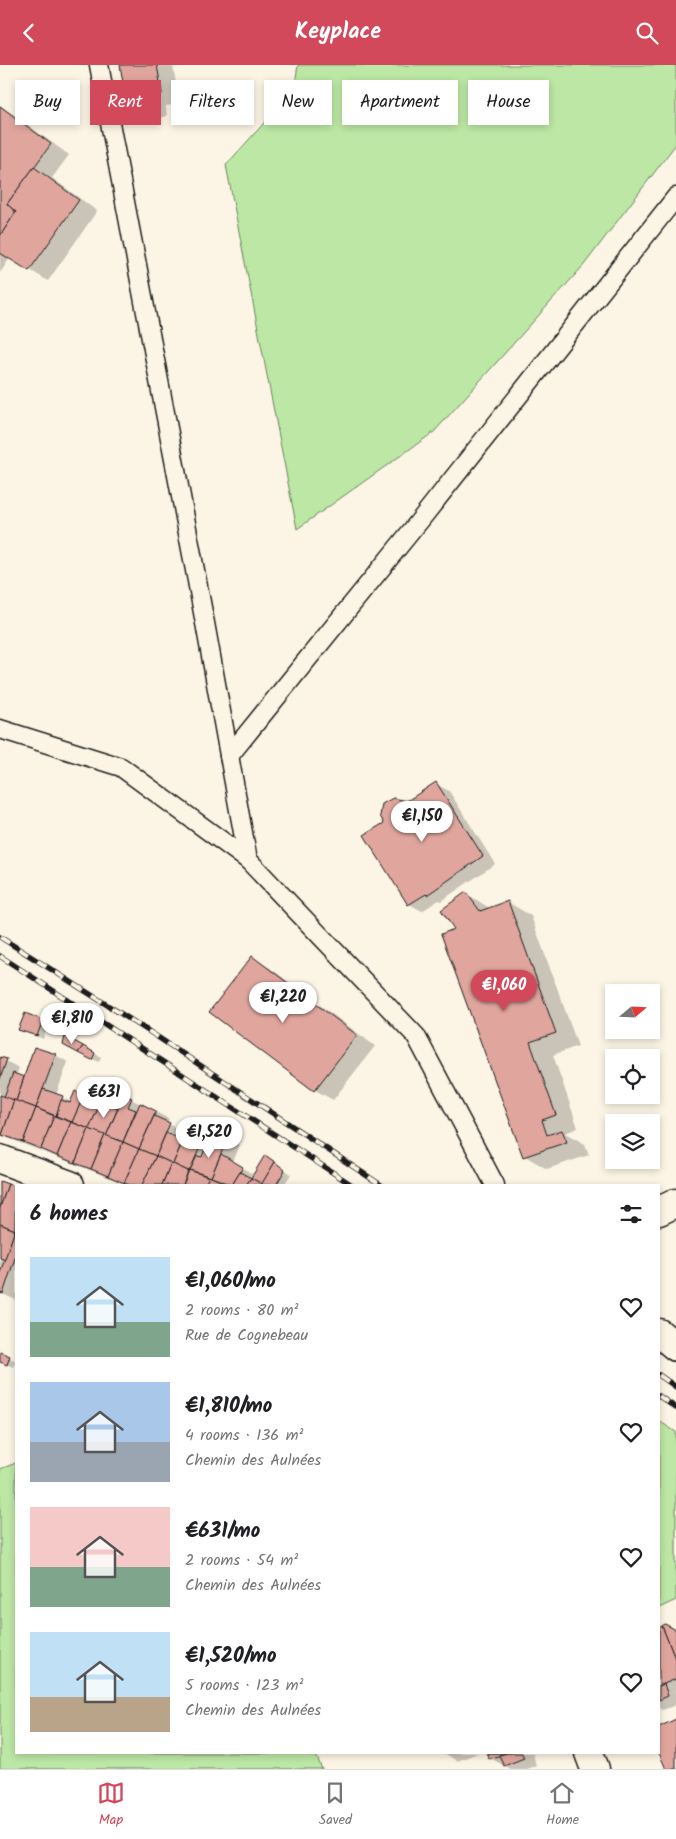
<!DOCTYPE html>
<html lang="en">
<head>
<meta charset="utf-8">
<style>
	body { margin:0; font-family:Kalam,sans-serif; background:#f2f2f2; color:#202124; height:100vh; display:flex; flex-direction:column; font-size:19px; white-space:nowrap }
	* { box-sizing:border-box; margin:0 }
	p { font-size:16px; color:#757577 }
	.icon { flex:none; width:28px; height:28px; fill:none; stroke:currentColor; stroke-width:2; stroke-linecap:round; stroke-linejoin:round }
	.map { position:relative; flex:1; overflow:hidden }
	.sheet { position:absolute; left:15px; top:1119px; width:645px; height:570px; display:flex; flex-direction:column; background:#fff; border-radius:0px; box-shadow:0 2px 8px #0003 }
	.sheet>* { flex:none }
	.banner { position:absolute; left:15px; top:15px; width:646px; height:45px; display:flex; gap:10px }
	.needle { width:32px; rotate:71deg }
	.controls { position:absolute; left:605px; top:919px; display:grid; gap:10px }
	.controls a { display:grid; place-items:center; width:55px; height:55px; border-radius:0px; background:#fff; box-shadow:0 2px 8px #0003; font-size:25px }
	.price { position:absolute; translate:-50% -42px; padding:0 11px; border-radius:18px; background:#fff; color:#222; font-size:16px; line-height:32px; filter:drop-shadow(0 1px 2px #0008) }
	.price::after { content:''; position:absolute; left:50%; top:30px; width:15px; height:11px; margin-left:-8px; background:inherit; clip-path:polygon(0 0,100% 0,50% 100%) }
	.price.on { background:#d1495b; color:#fff }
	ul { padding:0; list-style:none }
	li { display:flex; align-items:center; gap:15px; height:125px; padding:0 15px }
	li span { display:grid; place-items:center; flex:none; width:140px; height:100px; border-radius:0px; color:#555 }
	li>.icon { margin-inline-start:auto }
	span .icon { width:60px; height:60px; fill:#fffc; stroke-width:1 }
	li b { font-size:21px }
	h2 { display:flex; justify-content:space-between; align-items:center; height:60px; padding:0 15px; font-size:21px }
	.tag { padding:0 18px; border-radius:0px; background:#fff; box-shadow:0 2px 8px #0003; font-size:18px; line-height:45px }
	.tag.on { background:#d1495b; color:#fff }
	header { display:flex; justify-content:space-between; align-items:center; height:65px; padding:0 15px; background:#d1495b; color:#fff; font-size:22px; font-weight:800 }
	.dock { display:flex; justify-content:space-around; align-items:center; height:70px; border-top:1px solid #e0e0e0; background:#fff; font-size:14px; color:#757577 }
	.dock a { display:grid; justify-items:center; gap:2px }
	.dock .on { color:#d1495b }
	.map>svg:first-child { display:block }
</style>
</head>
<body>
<header><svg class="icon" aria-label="back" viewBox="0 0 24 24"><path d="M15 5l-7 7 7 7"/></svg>Keyplace<svg class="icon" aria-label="search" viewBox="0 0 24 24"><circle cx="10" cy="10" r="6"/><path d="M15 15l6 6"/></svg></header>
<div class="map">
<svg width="676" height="1704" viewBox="0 0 676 1704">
	<rect width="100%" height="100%" fill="#fcf5e5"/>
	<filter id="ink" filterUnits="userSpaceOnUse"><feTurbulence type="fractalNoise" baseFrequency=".02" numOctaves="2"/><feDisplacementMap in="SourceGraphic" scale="10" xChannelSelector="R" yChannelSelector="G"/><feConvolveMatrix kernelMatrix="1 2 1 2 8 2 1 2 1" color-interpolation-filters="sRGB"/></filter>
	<g filter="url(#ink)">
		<g fill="#bce7a4" stroke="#6c8260">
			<path d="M298,0H676V79L584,200L434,367L297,464L226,100L294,25Z"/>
			<path d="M659,1356L676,1367V1535L659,1543Z"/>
			<path d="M16,1398V1688H315L322,1704H0V1404Z"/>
		</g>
		<g fill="#0003">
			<path d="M121,0H177L173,2L180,39L166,41L167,51L155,54L137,43L136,40L127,35Z"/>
			<path d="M0,40L69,90L52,113L97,146L48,216L10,193L0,208Z"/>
			<path d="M436,719L449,726L495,799L441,836L439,835L422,846L409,839L386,758L407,737Z"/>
			<path d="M467,829L491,844L508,837L531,851L578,981L553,990L578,1063L565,1068L585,1079L589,1090L547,1104L525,1091Z"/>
			<path d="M252,893L270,903L375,981L333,1035L315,1025L211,947Z"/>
			<path d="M43,956L49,959L43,974L20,964Z"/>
			<path d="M66,973L101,992L99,997L71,983Z"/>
			<path d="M55,990L68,997L56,1030L71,1037L106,1025L119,1032L114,1043L119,1045L131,1034L169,1054L167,1058L182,1067L179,1075L183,1077L185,1074L206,1084L213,1085L221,1079L225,1072L228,1073L240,1080L233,1097L254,1110L271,1095L291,1109L284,1120H128L0,1070V993L19,1003L16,1011L25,1014Z"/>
			<path d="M0,1117L16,1123V1235L0,1228Z"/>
			<path d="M1,1289L16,1296L13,1302L0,1296Z"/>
			<path d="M665,1561L676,1567V1640L662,1645L659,1643V1563Z"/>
			<path d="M444,1688H478L457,1696Z"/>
			<path d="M488,1688H533L536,1701L527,1704H511L490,1693Z"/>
		</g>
		<g fill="#e0a69e" stroke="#1c1c1c">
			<path d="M120,0H157L162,29L148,31L149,41L135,44L134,34L126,35Z"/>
			<path d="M0,41L51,79L7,139L16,147L0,171Z"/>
			<path d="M34,102L79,135L29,206L0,188V171L16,147L7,139Z"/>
			<path d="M436,717L483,791L427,830L426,829L408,840L364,770L384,758L380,751L382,739L393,733L407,736Z"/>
			<path d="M466,827L480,846L508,836L556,968L530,977L556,1050L542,1055L547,1070L562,1065L567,1077L523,1092L441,869L454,864L441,845Z"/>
			<path d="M252,891L357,970L314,1026L209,947Z"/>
			<path d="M25,948L43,955L37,971L18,965Z"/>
			<path d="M65,971L83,981L78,988L63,980Z"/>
			<path d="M83,981L95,988L92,995L78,988Z"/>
			<path d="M34,982L56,989L36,1043L16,1036Z"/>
			<path d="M0,992L7,994L0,1014Z"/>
			<path d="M13,1008L24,1012L16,1036L4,1032Z"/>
			<path d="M89,1017L107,1024L89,1064L72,1057Z"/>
			<path d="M43,1024L63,1031L56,1051L36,1043Z"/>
			<path d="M75,1026L84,1030L72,1057L56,1051L61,1035L70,1038Z"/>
			<path d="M0,1030L14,1035L2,1070L0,1069Z"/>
			<path d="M124,1030L132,1033L128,1042L136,1045L123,1077L106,1071Z"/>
			<path d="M14,1035L36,1043L23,1077L2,1070Z"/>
			<path d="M106,1038L118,1043L106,1071L89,1064L99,1041L105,1043Z"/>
			<path d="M140,1038L156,1046L139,1084L123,1077Z"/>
			<path d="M36,1043L54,1051L41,1084L23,1077Z"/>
			<path d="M54,1051L71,1057L57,1091L41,1084Z"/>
			<path d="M154,1051L170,1058L156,1091L139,1084Z"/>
			<path d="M71,1057L89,1064L75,1098L57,1091Z"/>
			<path d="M89,1064L105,1070L91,1104L75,1098Z"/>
			<path d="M166,1068L183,1075L173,1099L156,1091Z"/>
			<path d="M105,1070L123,1077L108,1111L91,1104Z"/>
			<path d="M225,1070L228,1072L211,1112L190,1105L197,1091L202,1092L206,1081L212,1083L215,1076L221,1078Z"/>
			<path d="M184,1073L201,1080L190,1105L188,1106L173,1099Z"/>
			<path d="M123,1077L139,1084L124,1118L108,1111Z"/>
			<path d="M139,1084L156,1091L142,1120H130L124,1118Z"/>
			<path d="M221,1089L243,1102L232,1120L211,1112Z"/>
			<path d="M265,1090L275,1097L262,1119L251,1113Z"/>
			<path d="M156,1091L171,1098L162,1120H142Z"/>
			<path d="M275,1097L285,1105L276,1120H261Z"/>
			<path d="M171,1098L188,1106L183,1120H162Z"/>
			<path d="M189,1105L209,1112L205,1120H183Z"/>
			<path d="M240,1107L251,1113L246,1120H232Z"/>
			<path d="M209,1111L211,1112L230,1120H205Z"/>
			<path d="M251,1113L262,1119L261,1120H246Z"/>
			<path d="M0,1116L8,1119L0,1143Z"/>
			<path d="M8,1119L16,1122L15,1165L0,1159V1143Z"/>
			<path d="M0,1159L15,1165L5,1195L0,1193Z"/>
			<path d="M15,1165L16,1190L3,1229L0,1228V1208Z"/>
			<path d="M0,1287L10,1291L7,1300L0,1297Z"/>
			<path d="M665,1559L676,1565V1596L662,1561Z"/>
			<path d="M662,1561L676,1596V1614L659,1621V1563Z"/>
			<path d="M664,1619L668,1631L659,1635V1621Z"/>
			<path d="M676,1654V1704H666L659,1688V1662Z"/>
			<path d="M487,1688H507L489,1694Z"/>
			<path d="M507,1688H522L524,1693L504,1701L499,1690Z"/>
		</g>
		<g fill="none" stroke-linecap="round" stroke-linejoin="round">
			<g stroke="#1c1c1c" stroke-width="21">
				<g id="lane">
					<path d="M99,0L205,558L248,795"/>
					<path d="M0,664L121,702L248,795L416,971L495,1120"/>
					<path d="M229,691L421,454L676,132"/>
				</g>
			</g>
			<g stroke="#1c1c1c" stroke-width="31">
				<g id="street">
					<path d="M0,1094L70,1120"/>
					<path d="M659,1146L676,1138"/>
					<path d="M659,1268L676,1282"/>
					<path d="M589,1688L595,1704"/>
				</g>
			</g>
			<use href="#lane" stroke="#fcf5e5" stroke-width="18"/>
			<use href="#street" stroke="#fcf5e5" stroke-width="28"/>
			<g stroke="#1c1c1c" stroke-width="5.5">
				<g id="rail">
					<path d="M0,872L153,969L381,1120"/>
					<path d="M0,891L352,1120"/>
					<path d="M659,1310L676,1322"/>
					<path d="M659,1331L676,1343"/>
				</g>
			</g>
			<use href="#rail" stroke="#fcf5e5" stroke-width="4" stroke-dasharray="11" stroke-linecap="butt"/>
		</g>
	</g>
</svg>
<div class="controls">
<a><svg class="needle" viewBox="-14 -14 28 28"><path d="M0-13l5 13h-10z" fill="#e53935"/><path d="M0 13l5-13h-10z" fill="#757577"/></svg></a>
<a><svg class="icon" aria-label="locate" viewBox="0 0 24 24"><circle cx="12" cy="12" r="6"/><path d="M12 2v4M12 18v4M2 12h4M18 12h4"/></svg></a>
<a><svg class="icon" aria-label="layers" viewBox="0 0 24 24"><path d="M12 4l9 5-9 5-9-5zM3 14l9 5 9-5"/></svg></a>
</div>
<b class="price" style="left:422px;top:778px">€1,150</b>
<b class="price on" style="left:504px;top:947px">€1,060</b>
<b class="price" style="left:283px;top:959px">€1,220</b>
<b class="price" style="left:72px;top:980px">€1,810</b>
<b class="price" style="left:104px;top:1054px">€631</b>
<b class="price" style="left:209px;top:1094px">€1,520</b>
<div class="banner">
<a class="tag">Buy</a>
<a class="tag on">Rent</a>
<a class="tag">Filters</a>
<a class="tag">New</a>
<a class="tag">Apartment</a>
<a class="tag">House</a>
</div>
<section class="sheet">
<h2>6 homes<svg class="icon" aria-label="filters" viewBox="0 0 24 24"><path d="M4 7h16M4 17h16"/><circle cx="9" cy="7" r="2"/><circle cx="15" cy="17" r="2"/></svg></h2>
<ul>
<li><span style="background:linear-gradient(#bfe0f5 65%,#7fa58c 0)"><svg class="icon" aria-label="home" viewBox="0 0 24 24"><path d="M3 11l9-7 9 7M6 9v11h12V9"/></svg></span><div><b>€1,060/mo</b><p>2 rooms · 80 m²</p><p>Rue de Cognebeau</p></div><svg class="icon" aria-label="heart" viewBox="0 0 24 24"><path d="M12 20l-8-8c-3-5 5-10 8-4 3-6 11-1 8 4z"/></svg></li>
<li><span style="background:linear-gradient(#a9c7e8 60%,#9aa5b1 0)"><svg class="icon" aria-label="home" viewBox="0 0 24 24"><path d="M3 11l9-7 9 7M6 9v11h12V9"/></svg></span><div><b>€1,810/mo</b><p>4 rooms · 136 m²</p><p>Chemin des Aulnées</p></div><svg class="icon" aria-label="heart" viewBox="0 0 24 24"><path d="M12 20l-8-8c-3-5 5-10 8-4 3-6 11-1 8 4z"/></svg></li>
<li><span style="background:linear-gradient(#f6c9c9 60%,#7fa58c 0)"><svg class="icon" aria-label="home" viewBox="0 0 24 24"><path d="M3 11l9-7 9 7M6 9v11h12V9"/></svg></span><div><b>€631/mo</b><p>2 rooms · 54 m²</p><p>Chemin des Aulnées</p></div><svg class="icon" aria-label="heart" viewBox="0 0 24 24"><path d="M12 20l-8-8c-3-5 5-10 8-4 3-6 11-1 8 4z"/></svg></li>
<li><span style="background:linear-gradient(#bfe0f5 65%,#b9a48a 0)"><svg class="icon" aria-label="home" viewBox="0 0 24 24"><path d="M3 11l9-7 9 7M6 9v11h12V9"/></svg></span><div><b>€1,520/mo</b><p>5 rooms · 123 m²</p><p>Chemin des Aulnées</p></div><svg class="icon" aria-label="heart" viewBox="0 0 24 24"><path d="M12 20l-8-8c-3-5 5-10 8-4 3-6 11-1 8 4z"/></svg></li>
</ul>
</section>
</div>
<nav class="dock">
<a class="on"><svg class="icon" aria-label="map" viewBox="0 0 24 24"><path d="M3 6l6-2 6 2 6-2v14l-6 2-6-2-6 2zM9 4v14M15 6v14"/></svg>Map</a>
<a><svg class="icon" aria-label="saved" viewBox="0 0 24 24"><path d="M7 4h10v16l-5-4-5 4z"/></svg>Saved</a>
<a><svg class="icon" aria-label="home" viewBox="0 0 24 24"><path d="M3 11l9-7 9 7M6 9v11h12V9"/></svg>Home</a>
</nav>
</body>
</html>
